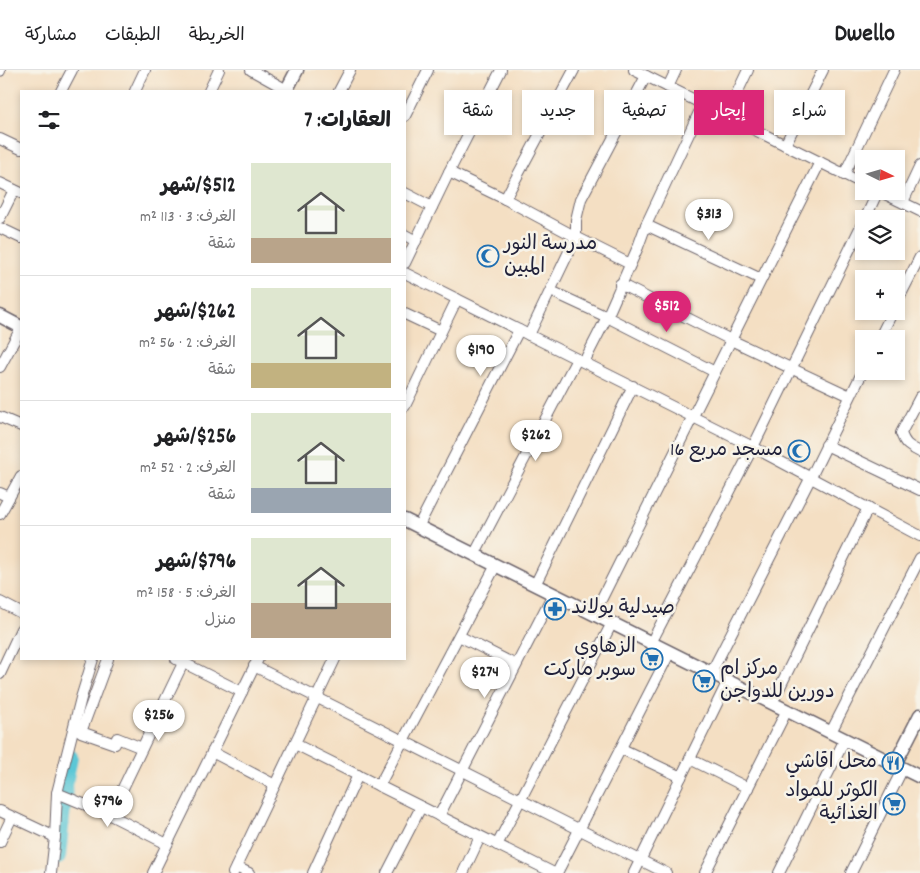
<!DOCTYPE html>
<html lang="ar">
<head>
<meta charset="utf-8">
<style>
	body { margin:0; font-family:Dekko,"Playpen Sans Arabic",sans-serif; background:#f2f2f2; color:#202124; direction:rtl; height:100vh; display:flex; flex-direction:column; font-size:19px; white-space:nowrap }
	* { box-sizing:border-box; margin:0 }
	p { font-size:16px; color:#757577 }
	.icon { flex:none; width:28px; height:28px; fill:none; stroke:currentColor; stroke-width:2; stroke-linecap:round; stroke-linejoin:round }
	.map { position:relative; flex:1; overflow:hidden; direction:ltr }
	.panel { position:absolute; left:20px; top:20px; width:386px; height:570px; display:flex; flex-direction:column; background:#fff; border-radius:0px; box-shadow:0 2px 8px #0003; direction:rtl }
	.panel>* { flex:none }
	.top-card { position:absolute; left:421px; top:20px; width:424px; height:45px; direction:rtl; display:flex; gap:10px }
	.needle { width:32px; rotate:95deg }
	.controls { position:absolute; left:855px; top:80px; display:grid; gap:10px }
	.controls a { display:grid; place-items:center; width:50px; height:50px; border-radius:0px; background:#fff; box-shadow:0 2px 8px #0003; font-size:25px }
	.price { position:absolute; translate:-50% -42px; padding:0 11px; border-radius:18px; background:#fff; color:#222; font-size:16px; line-height:32px; filter:drop-shadow(0 1px 2px #0008) }
	.price::after { content:''; position:absolute; left:50%; top:30px; width:15px; height:11px; margin-left:-8px; background:inherit; clip-path:polygon(0 0,100% 0,50% 100%) }
	.price.on { background:#db2777; color:#fff }
	ul { padding:0; list-style:none }
	li { display:flex; align-items:center; gap:15px; height:125px; padding:0 15px }
	li+li { border-top:1px solid #e0e0e0 }
	li span { display:grid; place-items:center; flex:none; width:140px; height:100px; border-radius:0px; color:#555 }
	li>.icon { margin-inline-start:auto }
	span .icon { width:60px; height:60px; fill:#fffc; stroke-width:1 }
	li b { font-size:21px }
	h2 { display:flex; justify-content:space-between; align-items:center; height:60px; padding:0 15px; font-size:21px }
	.chip { padding:0 18px; border-radius:0px; background:#fff; box-shadow:0 2px 8px #0003; font-size:18px; line-height:45px }
	.chip.on { background:#db2777; color:#fff }
	header { display:flex; align-items:center; gap:30px; box-sizing:border-box; height:70px; padding:0 25px; background:#fff; border-bottom:1px solid #e0e0e0 }
	header strong { font-size:24px }
	nav { display:flex; gap:28px; margin-inline-start:auto; font-size:18px }
	.map>svg:first-child { display:block }
</style>
</head>
<body>
<header>
<strong>Dwello</strong>
<nav><a>الخريطة</a><a>الطبقات</a><a>مشاركة</a></nav>
</header>
<div class="map">
<svg width="920" height="803" viewBox="0 0 920 803">
	<rect width="100%" height="100%" fill="#f7f3e8"/>
	<filter id="ink" filterUnits="userSpaceOnUse"><feTurbulence type="fractalNoise" baseFrequency=".02" numOctaves="2"/><feDisplacementMap in="SourceGraphic" scale="10" xChannelSelector="R" yChannelSelector="G"/><feConvolveMatrix kernelMatrix="1 2 1 2 8 2 1 2 1" color-interpolation-filters="sRGB"/></filter>
	<filter id="wash" filterUnits="userSpaceOnUse"><feTurbulence type="fractalNoise" baseFrequency=".0096" numOctaves="4" result="noise"/><feDisplacementMap in="SourceGraphic" scale="20" xChannelSelector="R" yChannelSelector="G"/><feGaussianBlur stdDeviation="1.12" result="paint"/><feColorMatrix in="noise" values="0 0 0 0 0 0 0 0 0 0 0 0 0 0 0 0 0 1.4 0 .05"/><feComposite in="paint" operator="in"/></filter>
	<g filter="url(#wash)">
		<rect width="100%" height="100%" fill="#f4dfc3"/>
		<g fill="none" stroke-linecap="round" stroke-linejoin="round">
			<path stroke="#5cc7d6" stroke-width="16" d="M58,787L66,708L70,687"/>
		</g>
	</g>
	<g filter="url(#ink)">
		<g fill="none" stroke-linecap="round" stroke-linejoin="round">
			<g stroke="#6c646b" stroke-width="12">
				<g id="minor">
					<path d="M251,0L287,20"/>
					<path d="M634,0L864,114"/>
					<path d="M0,1V0"/>
					<path d="M668,17L676,0"/>
					<path d="M61,21L72,0"/>
					<path d="M135,21L145,0"/>
					<path d="M209,21L219,0"/>
					<path d="M339,21L350,0"/>
					<path d="M405,46L428,0"/>
					<path d="M726,46L748,0"/>
					<path d="M0,69L21,79"/>
					<path d="M785,75L823,0"/>
					<path d="M449,102L505,129L574,0"/>
					<path d="M844,105L894,0"/>
					<path d="M0,113L21,123"/>
					<path d="M879,121L920,141"/>
					<path d="M405,123L432,137"/>
					<path d="M505,129L576,167V150L581,129L646,6"/>
					<path d="M903,132L920,96"/>
					<path d="M0,148L14,120"/>
					<path d="M865,149L878,121"/>
					<path d="M646,155L761,209"/>
					<path d="M0,158L21,168"/>
					<path d="M405,165L416,171"/>
					<path d="M405,193L449,102L501,0"/>
					<path d="M405,203L519,260L418,457"/>
					<path d="M620,214L731,270L850,326"/>
					<path d="M551,221L607,247L715,302"/>
					<path d="M896,234L920,187"/>
					<path d="M405,244L441,261"/>
					<path d="M519,260L753,377L920,466"/>
					<path d="M529,265L576,167L630,194"/>
					<path d="M879,269L893,241"/>
					<path d="M584,292L607,247L638,177L646,155L703,34"/>
					<path d="M0,297L21,258"/>
					<path d="M920,327L901,363C905,375 909,376 920,382"/>
					<path d="M405,336L457,229"/>
					<path d="M0,347L21,356"/>
					<path d="M826,375L920,420"/>
					<path d="M0,423L9,427"/>
					<path d="M0,444L21,406"/>
					<path d="M474,485L577,289"/>
					<path d="M535,515L633,316"/>
					<path d="M0,532L21,543"/>
					<path d="M594,544L820,92"/>
					<path d="M459,566L516,595"/>
					<path d="M651,573L753,377L864,150"/>
					<path d="M108,589L81,662L115,674L117,668L142,678"/>
					<path d="M176,589L242,622"/>
					<path d="M254,596L666,803"/>
					<path d="M711,603L811,407L864,299"/>
					<path d="M0,604L21,559"/>
					<path d="M772,633L868,438"/>
					<path d="M831,662L920,488"/>
					<path d="M295,674L554,803"/>
					<path d="M622,679L681,707"/>
					<path d="M212,682L275,715"/>
					<path d="M690,689L748,718"/>
					<path d="M379,716L496,495"/>
					<path d="M57,723L110,745L167,774"/>
					<path d="M0,741L55,767"/>
					<path d="M110,745L185,589"/>
					<path d="M439,746L553,524"/>
					<path d="M0,772L12,747"/>
					<path d="M497,775L612,553"/>
					<path d="M236,797L249,803"/>
					<path d="M51,803L55,767L57,723L81,628L93,589"/>
					<path d="M153,803L258,589"/>
					<path d="M233,803L335,589"/>
					<path d="M313,803L358,705"/>
					<path d="M387,803L421,737"/>
					<path d="M463,803L480,767"/>
					<path d="M557,803L670,582"/>
					<path d="M634,803L728,611"/>
					<path d="M705,803L787,640"/>
					<path d="M779,803L845,669"/>
					<path d="M851,803L903,698"/>
				</g>
			</g>
			<g stroke="#6c646b" stroke-width="15">
				<g id="tertiary">
					<path d="M286,21L297,0"/>
					<path d="M0,246L21,257"/>
					<path d="M405,450L920,707"/>
					<path d="M895,694L920,645"/>
				</g>
			</g>
			<use href="#minor" stroke="#fff" stroke-width="10"/>
			<use href="#tertiary" stroke="#fff" stroke-width="12"/>
		</g>
	</g>
	<defs>
		<g id="mosque-ring" transform="scale(1.125)"><circle r="9.5" fill="#f7f3e8" stroke="#1f6fb2" stroke-width="1.5"/><path d="M3.5-4.9A6 6 0 1 0 3.5 4.9A5 5 0 1 1 3.5-4.9Z" fill="#1f6fb2"/></g>
		<g id="pharmacy-ring" transform="scale(1.125)"><circle r="9.5" fill="#f7f3e8" stroke="#1f6fb2" stroke-width="1.5"/><path d="M-2-6h4v4h4v4h-4v4h-4v-4h-4v-4h4Z" fill="#1f6fb2"/></g>
		<g id="supermarket-ring" transform="scale(1.125)"><circle r="9.5" fill="#f7f3e8" stroke="#1f6fb2" stroke-width="1.5"/><path d="M-6-5.5h2.5l.6 2H6L4.5 2H-2.5L-4.4-4H-6ZM-1.5 3.2a1.3 1.3 0 1 0 .1 0ZM3 3.2a1.3 1.3 0 1 0 .1 0Z" fill="#1f6fb2"/></g>
		<g id="restaurant-ring" transform="scale(1.125)"><circle r="9.5" fill="#f7f3e8" stroke="#1f6fb2" stroke-width="1.5"/><path d="M-5-6h1v4h1v-4h1v4h1v-4h1v5L-1.5 .5V6h-2V.5L-5-1ZM5-6V6H3V1.5H1.5Q1.5-4 5-6Z" fill="#1f6fb2"/></g>
	</defs>
	<g fill-rule="evenodd">
		<use href="#mosque-ring" x="488" y="186"/>
		<use href="#mosque-ring" x="799" y="381"/>
		<use href="#pharmacy-ring" x="555" y="539"/>
		<use href="#supermarket-ring" x="652" y="589"/>
		<use href="#supermarket-ring" x="704" y="611"/>
		<use href="#restaurant-ring" x="893" y="693"/>
		<use href="#supermarket-ring" x="894" y="734"/>
	</g>
	<g text-anchor="middle" dominant-baseline="central" stroke-width="5" stroke-linejoin="round" paint-order="stroke">
		<g font-size="20" fill="#22223b" stroke="#f7f3e8" text-anchor="end">
			<text x="504" y="175" text-anchor="start">مدرسة النور<tspan x="504" dy="23">المبين</tspan></text>
			<text x="783" y="381">مسجد مربع 16</text>
			<text x="571" y="539" text-anchor="start">صيدلية يولاند</text>
			<text x="636" y="578">الزهاوي<tspan x="636" dy="23">سوبر ماركت</tspan></text>
			<text x="720" y="600" text-anchor="start">مركز ام<tspan x="720" dy="23">دورين للدواجن</tspan></text>
			<text x="877" y="693">محل اقاشي</text>
			<text x="878" y="722">الكوثر للمواد<tspan x="878" dy="23">الغذائية</tspan></text>
		</g>
	</g>
</svg>
<div class="controls">
<a><svg class="needle" viewBox="-14 -14 28 28"><path d="M0-13l5 13h-10z" fill="#e53935"/><path d="M0 13l5-13h-10z" fill="#757577"/></svg></a>
<a><svg class="icon" aria-label="layers" viewBox="0 0 24 24"><path d="M12 4l9 5-9 5-9-5zM3 14l9 5 9-5"/></svg></a>
<a>+</a>
<a>−</a>
</div>
<b class="price" style="left:709px;top:171px">$313</b>
<b class="price on" style="left:667px;top:263px">$512</b>
<b class="price" style="left:481px;top:307px">$190</b>
<b class="price" style="left:536px;top:392px">$262</b>
<b class="price" style="left:485px;top:629px">$274</b>
<b class="price" style="left:159px;top:672px">$256</b>
<b class="price" style="left:108px;top:758px">$796</b>
<div class="top-card">
<a class="chip">شراء</a>
<a class="chip on">إيجار</a>
<a class="chip">تصفية</a>
<a class="chip">جديد</a>
<a class="chip">شقة</a>
</div>
<section class="panel">
<h2>العقارات: 7<svg class="icon" aria-label="filters" viewBox="0 0 24 24"><path d="M4 7h16M4 17h16"/><circle cx="9" cy="7" r="2"/><circle cx="15" cy="17" r="2"/></svg></h2>
<ul>
<li><span style="background:linear-gradient(#dfe7d0 75%,#b9a48a 0)"><svg class="icon" aria-label="home" viewBox="0 0 24 24"><path d="M3 11l9-7 9 7M6 9v11h12V9"/></svg></span><div><b>$512/شهر</b><p>الغرف: 3 · 113 m²</p><p>شقة</p></div></li>
<li><span style="background:linear-gradient(#dfe7d0 75%,#c2b280 0)"><svg class="icon" aria-label="home" viewBox="0 0 24 24"><path d="M3 11l9-7 9 7M6 9v11h12V9"/></svg></span><div><b>$262/شهر</b><p>الغرف: 2 · 56 m²</p><p>شقة</p></div></li>
<li><span style="background:linear-gradient(#dfe7d0 75%,#9aa5b1 0)"><svg class="icon" aria-label="home" viewBox="0 0 24 24"><path d="M3 11l9-7 9 7M6 9v11h12V9"/></svg></span><div><b>$256/شهر</b><p>الغرف: 2 · 52 m²</p><p>شقة</p></div></li>
<li><span style="background:linear-gradient(#dfe7d0 65%,#b9a48a 0)"><svg class="icon" aria-label="home" viewBox="0 0 24 24"><path d="M3 11l9-7 9 7M6 9v11h12V9"/></svg></span><div><b>$796/شهر</b><p>الغرف: 5 · 158 m²</p><p>منزل</p></div></li>
</ul>
</section>
</div>
</body>
</html>
